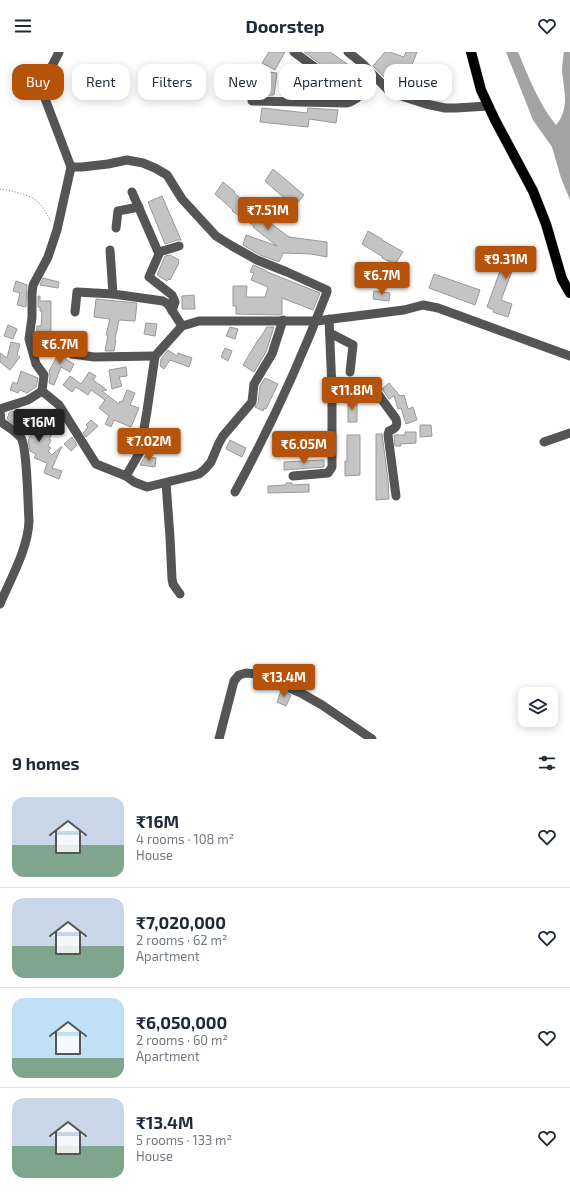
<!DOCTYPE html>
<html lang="en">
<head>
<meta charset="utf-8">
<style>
	body { margin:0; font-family:"Exo 2",sans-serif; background:#f6f6f7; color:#1f2937; height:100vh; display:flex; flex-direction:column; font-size:15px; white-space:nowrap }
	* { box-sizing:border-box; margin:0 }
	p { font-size:13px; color:#747a83 }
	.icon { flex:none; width:22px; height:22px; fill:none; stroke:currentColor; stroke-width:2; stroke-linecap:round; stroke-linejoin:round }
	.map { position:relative; height:687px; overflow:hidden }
	.drawer { display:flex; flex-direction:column; background:#fff; flex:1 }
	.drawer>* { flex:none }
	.banner { position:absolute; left:12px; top:12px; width:546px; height:36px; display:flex; gap:8px }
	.controls { position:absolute; left:518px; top:635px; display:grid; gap:8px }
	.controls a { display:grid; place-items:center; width:40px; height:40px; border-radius:8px; background:#fff; box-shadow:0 2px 10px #0003; font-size:20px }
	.price { position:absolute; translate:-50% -34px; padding:0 9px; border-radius:4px; background:#b45309; color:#fff; font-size:13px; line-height:26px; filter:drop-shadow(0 1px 2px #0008) }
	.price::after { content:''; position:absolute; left:50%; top:24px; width:12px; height:9px; margin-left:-6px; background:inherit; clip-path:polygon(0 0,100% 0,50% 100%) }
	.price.current { background:#222; color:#fff }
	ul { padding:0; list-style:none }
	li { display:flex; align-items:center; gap:12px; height:100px; padding:0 12px }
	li+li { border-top:1px solid #e0e1e3 }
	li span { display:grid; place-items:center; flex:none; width:112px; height:80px; border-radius:12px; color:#555 }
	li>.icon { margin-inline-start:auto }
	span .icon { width:48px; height:48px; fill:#fffc; stroke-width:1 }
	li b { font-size:17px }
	h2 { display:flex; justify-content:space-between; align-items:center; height:48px; padding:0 12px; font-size:17px }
	.tag { padding:0 14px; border-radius:12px; background:#fff; box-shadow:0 2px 10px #0003; font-size:14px; line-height:36px }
	.tag.current { background:#b45309; color:#fff }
	header { display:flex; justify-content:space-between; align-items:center; height:52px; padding:0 12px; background:#fff; font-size:18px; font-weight:700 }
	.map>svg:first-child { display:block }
</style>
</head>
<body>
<header><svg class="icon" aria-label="menu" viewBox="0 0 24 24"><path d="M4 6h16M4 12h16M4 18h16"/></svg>Doorstep<svg class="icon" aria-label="heart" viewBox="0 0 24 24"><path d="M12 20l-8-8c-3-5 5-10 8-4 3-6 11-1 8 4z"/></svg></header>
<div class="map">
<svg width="570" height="687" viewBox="0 0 570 687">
	<rect width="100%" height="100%" fill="#fff"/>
	<path fill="#a3a3a3" d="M506,0H518C529,26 539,52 556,73C570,56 564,39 562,19C562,13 563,6 564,0H570V148L561,126L552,95L533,68Z"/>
	<g fill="#c4c4c4" stroke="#999">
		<path d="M269,0H285L275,18L262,11Z"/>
		<path d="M304,0H330L366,25L356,38Z"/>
		<path d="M385,0H390L404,5L406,0H417L412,13L415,14L410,30L401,27L395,35L392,33L373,14Z"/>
		<path d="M253,18L277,21L274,43L250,44Z"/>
		<path d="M262,56L307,61L308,56L338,58L336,71L309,67L308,75L260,70Z"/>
		<path d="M273,117L304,143L295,154L283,145L265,129Z"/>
		<path d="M223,130L235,140L234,141L259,160L267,167L266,168L289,185L327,190V205L311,202L283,201L279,210L260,203L243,193L246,183L277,194L253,175L254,174L247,169L232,159L233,158L215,142Z"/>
		<path d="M162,144L181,188H177L165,192L148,150Z"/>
		<path d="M368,179L382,187V188L403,200L395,212L382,206L383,205L362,192Z"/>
		<path d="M509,194L530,202L526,214L515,211L501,248L512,252L508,265L493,260L494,258L487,255Z"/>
		<path d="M170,203L179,208L178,210L179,211L170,228L169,227L167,229L157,223L165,204Z"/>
		<path d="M253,213L265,218V219L320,241L313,258L282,246V262L280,263L236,262V254H233V234H247L246,245H265L268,235L251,228L254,221L250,220Z"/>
		<path d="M434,222L480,238L475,253L429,236Z"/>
		<path d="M43,226L59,230L58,236L40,233Z"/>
		<path d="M16,229L27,233L26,255L17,253L20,241L13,239Z"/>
		<path d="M374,239L390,241L389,249L373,247Z"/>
		<path d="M194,243L195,257H182V244Z"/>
		<path d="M38,244H40V249H51V284H36L37,274H41L42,259H40V255H38Z"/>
		<path d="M96,247L137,251L135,269L119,268L115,287L116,288L114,299H105L108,283H106L110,267L94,265Z"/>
		<path d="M146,271L157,272L155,284L144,282Z"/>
		<path d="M8,273L17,277L13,287L4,284Z"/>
		<path d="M230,275L238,277L235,287L226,284Z"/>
		<path d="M267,275H274L266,300L254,320L243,313L258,288V289Z"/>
		<path d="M11,290L20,292L17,303L20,305L10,318L0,310V301L7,306Z"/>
		<path d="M63,294L69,297L67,299L66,303L61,302L67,305L65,307L74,312L70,320L61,315L54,333L49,331L50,324L49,319Z"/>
		<path d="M225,296L232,299L228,309L221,305Z"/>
		<path d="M168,298L177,304L178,301L192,306L189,315L170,308L164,317L160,314L161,307Z"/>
		<path d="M126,315L127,324L119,325L122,334L112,337L109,318Z"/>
		<path d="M21,319L38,326L36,335L27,341L20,338L18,341L10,338L13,330L17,332Z"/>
		<path d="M89,320L96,324L93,328L107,338L102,339L119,352L120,349L122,350L127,338L135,341L130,353L139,356L131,375L114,368L111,375L105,372L109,364L99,356L105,348L91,338L88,343L76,335L72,340L63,333L70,324L81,332Z"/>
		<path d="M265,326L278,332L266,357L264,356L263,359L255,355L258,351L260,334Z"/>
		<path d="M389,331L400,344L404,343L408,357L413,355L417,368L406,372L401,356L398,357L394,344L389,347L382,337Z"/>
		<rect x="348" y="348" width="9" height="22"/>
		<path d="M12,359L20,363L19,366L29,370L27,374L45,382L52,369L58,372L49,387L51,388L48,394L51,396L48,399L52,403L62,394L52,416L62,419L59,427L44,421L47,411L34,406L36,402L30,399L28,388L31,383L24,380L18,375L7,367L9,361Z"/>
		<path d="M91,368L98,374L86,385L83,381L88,375L86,373Z"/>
		<path d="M420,373H431L432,384L420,385Z"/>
		<path d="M128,377L137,381L133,391L124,387Z"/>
		<path d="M405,380H416V391L400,392L401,394H395L394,383H405Z"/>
		<path d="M376,382H382L388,427L389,447L376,448Z"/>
		<path d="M347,383H360V423L345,424V409H347Z"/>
		<path d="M72,385L77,393L71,399L64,392Z"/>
		<path d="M230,388L246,396L242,405L226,397Z"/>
		<path d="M145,404L156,406L155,415L140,413Z"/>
		<path d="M324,408V415L284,418V410Z"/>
		<path d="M286,431H292V433L309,432V440L268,441V434L286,433Z"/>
		<path d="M281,639L291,643L286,654L277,650Z"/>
	</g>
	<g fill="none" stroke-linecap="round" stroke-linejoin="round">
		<g stroke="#dbdbdb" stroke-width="11">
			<path id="major" d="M471,0L481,38L495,68L533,139L546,172L562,227L570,241"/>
		</g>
		<path stroke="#777" stroke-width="1" stroke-dasharray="1 2" stroke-linecap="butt" d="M0,137C12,139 29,142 38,150C44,155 47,163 51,169"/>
		<g stroke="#555" stroke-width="9">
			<path d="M294,0L357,46"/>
			<path d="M348,0L363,12L388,38L395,42L426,52L445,56H456L488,54"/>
			<path d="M252,49L347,51C359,48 367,34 375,25"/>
			<path d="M71,115H82L108,112L127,108L143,111L155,116L167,123L182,147L216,184L232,194L257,208L287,220L327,238V240C301,308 270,376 235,440"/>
			<path d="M132,140L159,202L149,225L172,243L175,250L172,259"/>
			<path d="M116,176L118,159L139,155"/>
			<path d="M110,198L113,242L163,249L168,252L182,274"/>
			<path d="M159,200L179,194"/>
			<path d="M75,260L77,240L113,242"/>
			<path d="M330,281L353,293L350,320"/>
			<path d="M72,302L94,305L155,304"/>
			<path d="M332,338L372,337L375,338L396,367C398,374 396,376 389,379L388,383L396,444"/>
			<path d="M42,339L59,353L96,412L126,424L134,430L147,435L192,424L199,422L205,417L211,410L219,391L223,384L252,350L254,332L272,302L283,268"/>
			<path d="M42,339L44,323L36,312L29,287L32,265V241L33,233L48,205L57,178L71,115L44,44C42,29 53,13 59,0"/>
			<path d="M0,357L28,348L42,339"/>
			<path d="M0,359L1,370C8,375 16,379 21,386C27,394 28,455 29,469C28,497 11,526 0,552"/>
			<path d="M544,390L570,381"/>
			<path d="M126,424L140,400L147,359L155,304L182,274L199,269H316L404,258L423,253L438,256L570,304"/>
			<path d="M293,424L328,421L332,415V338L329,267"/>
			<path d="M166,431L170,485L172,527L173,532L180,542"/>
			<path d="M219,687L234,629L239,623L246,621L257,622L301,641L322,653L372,687"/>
		</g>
		<use href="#major" stroke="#000" stroke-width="10"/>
	</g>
</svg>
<div class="controls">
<a><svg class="icon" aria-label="layers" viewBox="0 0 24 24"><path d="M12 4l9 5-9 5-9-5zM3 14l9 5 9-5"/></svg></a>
</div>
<b class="price" style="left:268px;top:179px">₹7.51M</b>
<b class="price" style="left:506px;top:228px">₹9.31M</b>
<b class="price" style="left:382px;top:244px">₹6.7M</b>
<b class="price" style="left:60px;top:313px">₹6.7M</b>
<b class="price" style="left:352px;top:359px">₹11.8M</b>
<b class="price current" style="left:39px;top:391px">₹16M</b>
<b class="price" style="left:149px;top:410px">₹7.02M</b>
<b class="price" style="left:304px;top:413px">₹6.05M</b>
<b class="price" style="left:284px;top:646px">₹13.4M</b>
<div class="banner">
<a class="tag current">Buy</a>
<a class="tag">Rent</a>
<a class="tag">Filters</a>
<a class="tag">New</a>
<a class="tag">Apartment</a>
<a class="tag">House</a>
</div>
</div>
<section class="drawer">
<h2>9 homes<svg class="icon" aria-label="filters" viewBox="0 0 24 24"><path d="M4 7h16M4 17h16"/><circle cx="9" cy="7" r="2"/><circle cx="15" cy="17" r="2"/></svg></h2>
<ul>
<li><span style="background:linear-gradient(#c9d6e8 60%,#7fa58c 0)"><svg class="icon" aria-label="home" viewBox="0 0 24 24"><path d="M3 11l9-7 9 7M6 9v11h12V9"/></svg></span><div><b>₹16M</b><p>4 rooms · 108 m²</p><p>House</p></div><svg class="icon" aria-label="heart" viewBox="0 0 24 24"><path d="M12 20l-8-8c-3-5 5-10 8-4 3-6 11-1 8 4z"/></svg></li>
<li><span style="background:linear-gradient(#c9d6e8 60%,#7fa58c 0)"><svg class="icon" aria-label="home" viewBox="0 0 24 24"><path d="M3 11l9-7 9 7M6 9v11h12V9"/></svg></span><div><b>₹7,020,000</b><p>2 rooms · 62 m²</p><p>Apartment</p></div><svg class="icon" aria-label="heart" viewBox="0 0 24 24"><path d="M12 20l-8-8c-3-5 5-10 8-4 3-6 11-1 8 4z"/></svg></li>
<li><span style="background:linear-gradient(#bfe0f5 75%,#7fa58c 0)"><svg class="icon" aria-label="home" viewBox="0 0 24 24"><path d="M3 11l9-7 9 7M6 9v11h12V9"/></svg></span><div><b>₹6,050,000</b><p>2 rooms · 60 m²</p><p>Apartment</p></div><svg class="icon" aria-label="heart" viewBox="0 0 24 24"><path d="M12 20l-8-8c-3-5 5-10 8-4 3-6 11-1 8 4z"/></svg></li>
<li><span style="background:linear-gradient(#c9d6e8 60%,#7fa58c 0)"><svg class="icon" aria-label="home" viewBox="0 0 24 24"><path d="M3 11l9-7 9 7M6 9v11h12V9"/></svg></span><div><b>₹13.4M</b><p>5 rooms · 133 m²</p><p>House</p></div><svg class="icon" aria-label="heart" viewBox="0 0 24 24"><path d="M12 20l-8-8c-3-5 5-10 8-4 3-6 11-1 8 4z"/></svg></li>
</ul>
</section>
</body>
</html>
